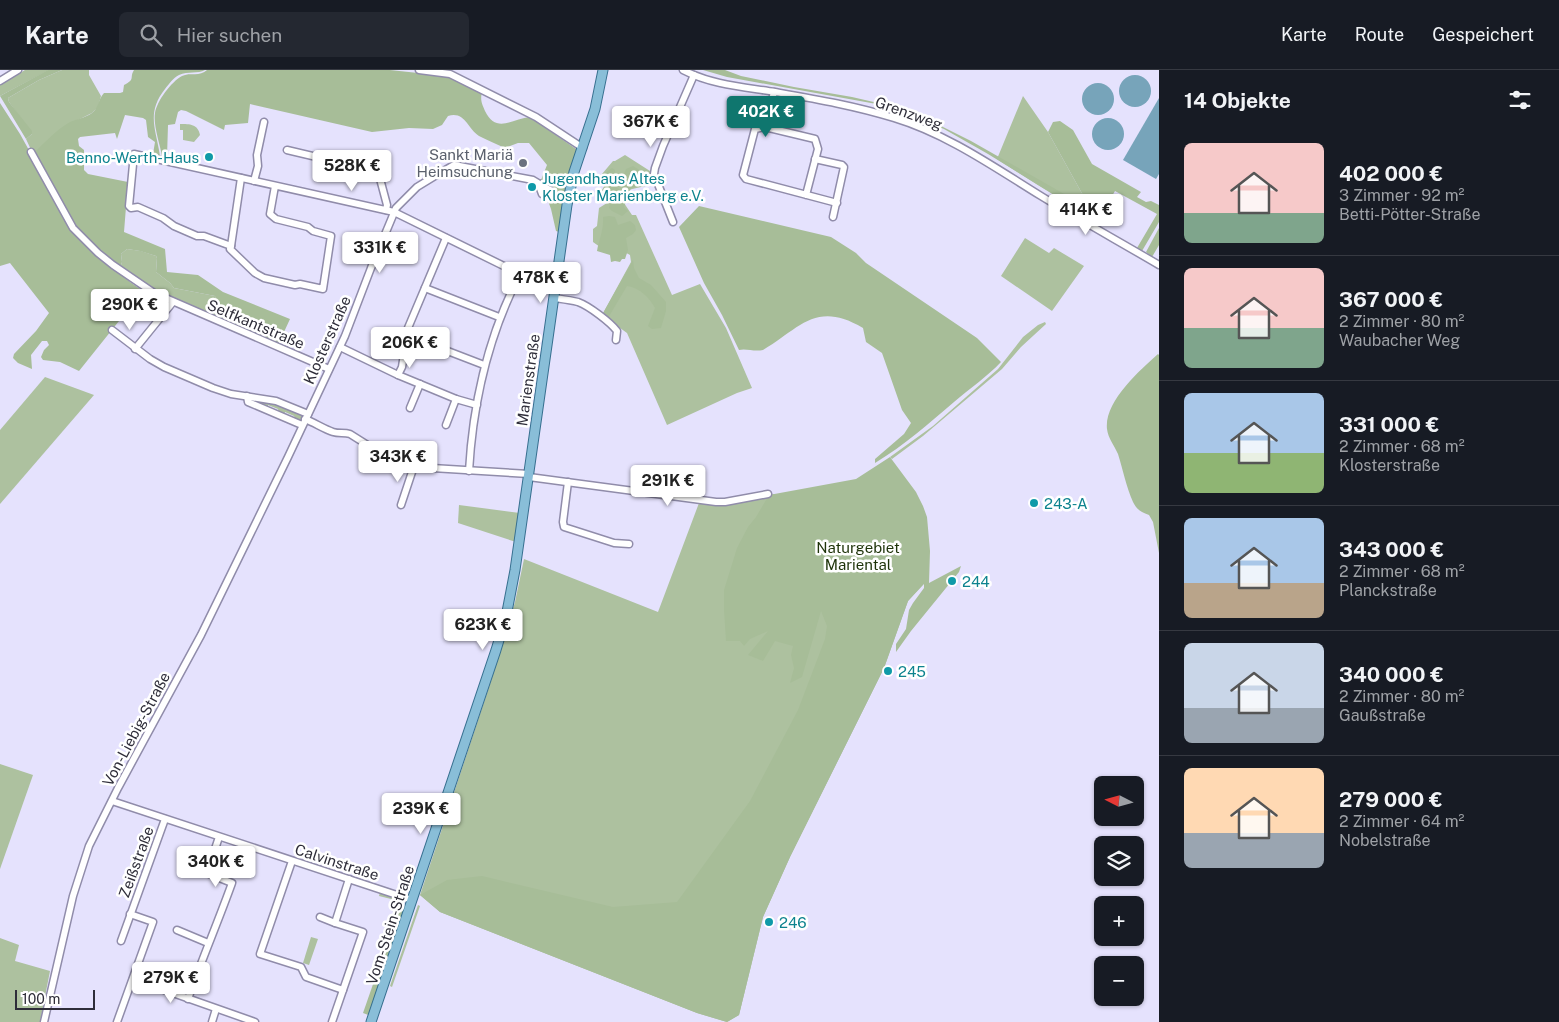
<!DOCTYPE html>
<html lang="de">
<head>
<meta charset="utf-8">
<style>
	body { margin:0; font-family:"Public Sans",sans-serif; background:#242831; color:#f1f3f6; height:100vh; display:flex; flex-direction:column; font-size:19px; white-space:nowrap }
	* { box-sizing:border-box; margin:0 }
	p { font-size:16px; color:#9ea1a6 }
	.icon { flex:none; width:28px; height:28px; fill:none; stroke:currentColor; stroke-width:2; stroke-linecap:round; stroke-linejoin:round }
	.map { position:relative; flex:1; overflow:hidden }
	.panel { display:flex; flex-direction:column; background:#171b24; width:400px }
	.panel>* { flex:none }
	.needle { width:32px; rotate:276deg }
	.fabs { position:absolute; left:1094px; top:706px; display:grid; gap:10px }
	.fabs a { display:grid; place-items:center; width:50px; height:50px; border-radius:8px; background:#171b24; box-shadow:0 1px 4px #0004; font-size:25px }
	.scale { position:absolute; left:15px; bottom:12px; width:80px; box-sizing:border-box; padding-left:5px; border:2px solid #2e2d39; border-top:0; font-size:14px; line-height:18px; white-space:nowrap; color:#2e2d39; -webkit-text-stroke:4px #fff; paint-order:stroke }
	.price { position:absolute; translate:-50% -42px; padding:0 11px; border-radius:5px; background:#fff; color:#222; font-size:16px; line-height:32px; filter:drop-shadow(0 1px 2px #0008) }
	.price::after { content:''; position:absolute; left:50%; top:30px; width:15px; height:11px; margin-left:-8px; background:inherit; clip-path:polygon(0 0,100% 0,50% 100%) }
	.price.current { background:#0f766e; color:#fff }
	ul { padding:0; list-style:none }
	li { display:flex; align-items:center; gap:15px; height:125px; padding:0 25px }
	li+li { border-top:1px solid #363941 }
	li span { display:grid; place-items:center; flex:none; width:140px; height:100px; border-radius:8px; color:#555 }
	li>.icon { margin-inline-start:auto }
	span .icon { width:60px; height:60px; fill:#fffc; stroke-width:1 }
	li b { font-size:21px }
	h2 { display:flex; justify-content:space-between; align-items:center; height:60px; padding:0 25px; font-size:21px }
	header { display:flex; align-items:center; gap:30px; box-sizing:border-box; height:70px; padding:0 25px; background:#171b24; border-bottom:1px solid #363941 }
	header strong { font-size:24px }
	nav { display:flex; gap:28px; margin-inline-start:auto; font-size:18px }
	.search { width:350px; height:45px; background:#242831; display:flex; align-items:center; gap:12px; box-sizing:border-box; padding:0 18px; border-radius:8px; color:#9ea1a6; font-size:19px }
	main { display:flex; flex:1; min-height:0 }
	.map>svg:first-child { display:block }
</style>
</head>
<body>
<header>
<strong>Karte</strong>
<div class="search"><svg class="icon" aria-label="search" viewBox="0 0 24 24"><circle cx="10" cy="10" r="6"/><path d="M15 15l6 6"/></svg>Hier suchen</div>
<nav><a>Karte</a><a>Route</a><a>Gespeichert</a></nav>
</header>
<main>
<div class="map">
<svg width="1159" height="952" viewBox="0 0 1159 952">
	<rect width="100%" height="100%" fill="#e5e2fd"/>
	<g fill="#adc19f">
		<path d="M25,0H49L0,26V15Z"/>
		<path d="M62,0H89V5L101,26L98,37L92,43L78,50L33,84L26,69L32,64L9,32L8,28L39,10Z"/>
		<path d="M1023,26L1048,62L1084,127L1099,148L1096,156C1086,142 1073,137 1059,128C1038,115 1017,102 997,89Z"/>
		<path d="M180,54C190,54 198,54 200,65L194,72L183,70V60H180Z"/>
		<path d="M625,85L650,101L654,114L628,120L624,133L632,145H636L672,225L700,214L726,258L752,318L737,323L667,355L627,263L602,245L631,192L630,185L619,179L600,177L593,172V159L597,156L599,138L607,133V128L602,120L605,115L602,104L613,91H615Z"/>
		<path d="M1025,168L1049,183L1054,178L1084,196L1052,241L1001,206Z"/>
		<path d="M127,179L141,181L156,186L157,188L156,202L170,213L174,218L215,226L217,236L210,244L154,220L120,198L122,192L121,184Z"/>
		<path d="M1045,252L1046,254L1021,277L1002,299L923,366L892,389L890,387L933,356L998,299L1023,267L1038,255Z"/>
		<path d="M45,307L94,325L0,434V360Z"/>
		<path d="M255,331L278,335L302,346L300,351H296L294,346L285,342L284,346L279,344L278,339L268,335V339L256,334Z"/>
		<path d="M775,424L924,513L908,531L884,598L790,787L763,847L739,945L727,952L697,943L440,842L420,825L491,611L515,532L524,489L658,542L699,433L717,434Z"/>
		<path d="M459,435L520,443L516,472L458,453Z"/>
		<path d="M0,694L33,705L0,799Z"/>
		<path d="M380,822L401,828C409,837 397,867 394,878L387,874L394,854L397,834L391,829L379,826Z"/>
		<path d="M418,835L420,836L392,917L390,916Z"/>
		<path d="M311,867L318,869L309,895L303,893Z"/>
		<path d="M0,868L19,875L15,891L50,901L40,952H0Z"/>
	</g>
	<g fill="#a7bd98">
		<path d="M48,0H62L39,10L8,28L9,32L32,61V64L26,69L0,26Z"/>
		<path d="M134,0H205C198,4 188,1 179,5C173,8 169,14 165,19C146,43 156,59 160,86L153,84L155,72L148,67L146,50L143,48L125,45L117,69L115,63L80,67L78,69L79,76L84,80V100L88,104L128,112L124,162L165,179L167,202L198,205L223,222L290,249L278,275L209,245L217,236L215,226L174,218L170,213L156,202L157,188L156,186L140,181L127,179L121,184L122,192L120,198L102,185L74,156L33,84C44,73 56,60 70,52C77,49 85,48 92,43C99,38 98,29 104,23H120L123,22L124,15C136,9 129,8 134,0Z"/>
		<path d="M207,0H390L446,6L482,22C480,31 482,33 485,41C496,64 512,49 530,47L576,79L577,81C568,107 562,134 559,162L556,161L551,139L547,128L551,117L543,113L541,110L547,95L529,73H518L505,78C496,74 487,70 479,66C467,58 465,41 448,46L442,55L433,59L409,58L372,62L250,34L248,53L225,55L224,60L186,41L181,40L178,42L175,54L168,55L167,87L162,86C160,74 153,55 155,43C157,31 171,12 182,6C190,2 200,7 207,0Z"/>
		<path d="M703,0H725L741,6L794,17L852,27L891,36L925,48L971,71L1080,133L1090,140L1091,144L1090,147L988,84L944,59L922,50L882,35L727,7Z"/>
		<path d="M0,33L20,64L60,136L97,185L130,212L143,221L79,301L60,292L43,290L41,287L44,280L49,275L47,271H42L31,285L32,299L18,293L13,288L14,284L36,261L49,243L10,193L0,196Z"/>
		<path d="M1060,51L1073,60L1092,94L1141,122L1137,127L1146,132L1151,131L1159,135V152L1142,181L1137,178L1157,144L1115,121L1099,148L1084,127L1048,62L1053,52Z"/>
		<path d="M633,96L649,106L652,112L631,118L624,137L628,141L622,146L612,141L609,138L611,131L609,119L598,113V108L612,98L615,100V107L612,108L608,107V111L613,113L623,123H624C624,113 621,110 626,99Z"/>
		<path d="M699,136L831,167L856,183L866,193L977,268L1001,292C987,307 970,318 954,332C928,354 905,375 875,393V389L904,364L911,353L902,340L882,283L866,272L863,258C816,230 800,258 763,280C754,282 746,278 739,280L722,245L704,213L679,157Z"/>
		<path d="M609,146L615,147L618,155L630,151L635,155L636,160L633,164L626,168L628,180L625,189H622L620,192L615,191L611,192L610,185L597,181C599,169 604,160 603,147Z"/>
		<path d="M1159,158V175L1152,187L1146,182Z"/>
		<path d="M633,190L634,198L639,208L651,215L666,232V241L661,258L652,259L648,256L655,238C649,227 640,218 627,216L608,248L602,245Z"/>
		<path d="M1158,284L1159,285V483L1153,452L1149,445C1141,442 1137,440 1133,432C1126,416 1123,400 1118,384C1114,375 1108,368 1107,359C1104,332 1139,301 1158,284Z"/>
		<path d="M890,387L916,422L923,436L927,447L930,481L929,513L961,496L959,502L911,561L896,582V574L906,559L909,540L913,533L924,518V514L908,531L884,598L790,787L763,847L739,945L727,952L697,943L440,842L420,825L447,810L482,806L613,837L677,832L750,731L798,640L825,569L827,556L821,541L802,607L790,613L794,598L791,585L793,576L775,571L763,591L748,585L768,561L750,569L744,576L740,571H726L724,540V520L737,478L748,457L756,447L769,425L856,409Z"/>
		<path d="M387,874L394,878L371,946L363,943Z"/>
	</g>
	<g fill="#77a4ba">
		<circle cx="1135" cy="21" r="16"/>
		<circle cx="1098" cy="29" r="16"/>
		<path d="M1159,28V104L1156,109L1123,90Z"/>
		<circle cx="1108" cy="64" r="16"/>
	</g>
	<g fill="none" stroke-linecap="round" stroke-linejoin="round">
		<g stroke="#908caa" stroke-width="9">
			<g id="minor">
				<path d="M419,0L450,4L536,47L583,78"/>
				<path d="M683,0C712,15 744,17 775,22C815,29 856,36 894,48C947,64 994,97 1041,126C1080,150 1120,172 1159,195"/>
				<path d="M0,11L18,0"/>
				<path d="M765,57L774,22"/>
				<path d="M287,80L376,101L379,105L387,135L386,140"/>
				<path d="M31,82L73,158L98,183L113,195L154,223L329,299"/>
				<path d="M815,89L842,95L844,97L833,147"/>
				<path d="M254,111L258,96L257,85L264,52"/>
				<path d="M275,116L270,144L276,149L308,157L313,161L331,166L323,219L300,214L295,215L264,208L255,203L230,179L231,176L204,166H197L174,156L163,148L138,137L131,138L129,136L134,84L394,142L520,204L548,216L555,217"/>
				<path d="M806,125L818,79L815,69L765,57L755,59L743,105L746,109L837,133"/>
				<path d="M673,152L654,104L655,98L663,76L694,5"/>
				<path d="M231,176L241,108"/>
				<path d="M425,218L499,247"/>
				<path d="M554,228C561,229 570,230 578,232C589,236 610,252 617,261L616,270"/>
				<path d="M112,260L150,289L164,297L213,318L231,324L276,331L308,344"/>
				<path d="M406,265L484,295"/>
				<path d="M340,277L398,305L456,329L477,335"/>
				<path d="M135,279L173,232"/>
				<path d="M398,305L402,297L408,258L446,168"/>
				<path d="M247,326L248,332L302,355"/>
				<path d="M410,338L420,314"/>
				<path d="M305,349C315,353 324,359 333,362C339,364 344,362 350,364L385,386L405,394L432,398L529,404"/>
				<path d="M446,355L456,329"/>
				<path d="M469,401C473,331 488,266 520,204"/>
				<path d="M529,407L716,432H725L768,424"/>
				<path d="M568,412L563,452L564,457L614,473L629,474"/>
				<path d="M401,435L414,396"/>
				<path d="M112,731L412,830"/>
				<path d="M292,791L260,884L301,897L306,907L343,920"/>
				<path d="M320,847L335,853"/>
				<path d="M177,860L208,873"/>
				<path d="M121,871L165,749"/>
				<path d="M133,909L255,952"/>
				<path d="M188,929C202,889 218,852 232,813L207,803L219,767"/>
				<path d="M44,952L73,826L89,776L118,718L201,565L288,387L345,266L371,198L396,138L417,117L435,106L454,95L533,110L538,113L542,124L548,126L550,120L538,113"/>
				<path d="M117,952L153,852L130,844"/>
				<path d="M212,952L216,939"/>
				<path d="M332,952L363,862L335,853L349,809"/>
			</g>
		</g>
		<g stroke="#366f8f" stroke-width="11">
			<path id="major" d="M371,952L496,580L506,547L515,500L567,135L574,102L595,39L603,0"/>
		</g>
		<use href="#minor" stroke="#fff" stroke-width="6"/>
		<use href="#major" stroke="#89bed8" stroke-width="9"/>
	</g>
	<g fill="#0f9aa8" stroke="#fff" stroke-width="2">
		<circle cx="209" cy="87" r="5"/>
		<circle cx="532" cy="117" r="5"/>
		<circle cx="1034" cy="433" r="5"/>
		<circle cx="952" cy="511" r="5"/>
		<circle cx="888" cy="601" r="5"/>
		<circle cx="769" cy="852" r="5"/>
	</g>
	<circle fill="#6b7280" stroke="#fff" stroke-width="2" cx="523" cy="93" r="5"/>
	<g text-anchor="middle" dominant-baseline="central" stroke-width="5" stroke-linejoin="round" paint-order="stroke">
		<g font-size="15" fill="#2e2d39" stroke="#fff">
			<text transform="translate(909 43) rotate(20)">Grenzweg</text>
			<text transform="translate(256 254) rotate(23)">Selfkantstraße</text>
			<text transform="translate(327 270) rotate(-66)">Klosterstraße</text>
			<text transform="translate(528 310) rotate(-82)">Marienstraße</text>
			<text transform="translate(136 659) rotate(-62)">Von-Liebig-Straße</text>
			<text transform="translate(136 792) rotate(-70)">Zeißstraße</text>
			<text transform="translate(337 792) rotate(18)">Calvinstraße</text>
			<text transform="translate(390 855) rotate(-72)">Vom-Stein-Straße</text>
		</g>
		<g font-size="15" fill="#5b616d" stroke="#fff" text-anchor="end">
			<text x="513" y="84">Sankt Mariä<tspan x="513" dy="17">Heimsuchung</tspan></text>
		</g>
		<g font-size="15" fill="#0d838f" stroke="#fff" text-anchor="start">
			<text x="199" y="87" text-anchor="end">Benno-Werth-Haus</text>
			<text x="542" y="108">Jugendhaus Altes<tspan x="542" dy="17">Kloster Marienberg e.V.</tspan></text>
			<text x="1044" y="433">243-A</text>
			<text x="962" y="511">244</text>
			<text x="898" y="601">245</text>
			<text x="779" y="852">246</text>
		</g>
		<g font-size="15" fill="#1e3309" stroke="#fff">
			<text x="858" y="477">Naturgebiet<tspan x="858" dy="17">Mariental</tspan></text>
		</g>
	</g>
</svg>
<div class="fabs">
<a><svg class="needle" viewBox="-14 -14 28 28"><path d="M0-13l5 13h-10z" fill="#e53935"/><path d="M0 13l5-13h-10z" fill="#9ea1a6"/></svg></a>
<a><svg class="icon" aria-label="layers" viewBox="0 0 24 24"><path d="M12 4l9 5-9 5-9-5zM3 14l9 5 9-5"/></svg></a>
<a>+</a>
<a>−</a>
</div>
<div class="scale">100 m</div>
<b class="price current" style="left:766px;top:68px">402K €</b>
<b class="price" style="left:651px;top:78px">367K €</b>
<b class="price" style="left:352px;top:122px">528K €</b>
<b class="price" style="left:1086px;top:166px">414K €</b>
<b class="price" style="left:380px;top:204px">331K €</b>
<b class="price" style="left:541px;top:234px">478K €</b>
<b class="price" style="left:130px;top:261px">290K €</b>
<b class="price" style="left:410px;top:299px">206K €</b>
<b class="price" style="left:398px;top:413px">343K €</b>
<b class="price" style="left:668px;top:437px">291K €</b>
<b class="price" style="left:483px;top:581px">623K €</b>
<b class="price" style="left:421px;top:765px">239K €</b>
<b class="price" style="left:216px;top:818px">340K €</b>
<b class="price" style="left:171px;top:934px">279K €</b>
</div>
<section class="panel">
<h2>14 Objekte<svg class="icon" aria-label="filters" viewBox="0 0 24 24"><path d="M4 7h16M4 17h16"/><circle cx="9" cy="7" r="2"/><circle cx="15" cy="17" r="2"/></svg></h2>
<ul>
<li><span style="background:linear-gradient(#f6c9c9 70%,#7fa58c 0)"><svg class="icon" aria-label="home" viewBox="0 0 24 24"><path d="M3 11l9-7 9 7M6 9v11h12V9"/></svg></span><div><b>402 000 €</b><p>3 Zimmer · 92 m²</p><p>Betti-Pötter-Straße</p></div></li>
<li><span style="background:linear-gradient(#f6c9c9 60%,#7fa58c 0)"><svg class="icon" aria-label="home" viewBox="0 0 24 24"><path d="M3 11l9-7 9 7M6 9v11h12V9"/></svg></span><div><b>367 000 €</b><p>2 Zimmer · 80 m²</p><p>Waubacher Weg</p></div></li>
<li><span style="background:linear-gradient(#a9c7e8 60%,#8fb573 0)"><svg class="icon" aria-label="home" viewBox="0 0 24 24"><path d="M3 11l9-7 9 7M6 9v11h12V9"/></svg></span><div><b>331 000 €</b><p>2 Zimmer · 68 m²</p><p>Klosterstraße</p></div></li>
<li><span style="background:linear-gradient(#a9c7e8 65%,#b9a48a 0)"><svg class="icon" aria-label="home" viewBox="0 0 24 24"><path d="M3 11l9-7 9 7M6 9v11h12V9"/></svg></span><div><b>343 000 €</b><p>2 Zimmer · 68 m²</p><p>Planckstraße</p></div></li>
<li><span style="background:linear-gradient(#c9d6e8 65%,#9aa5b1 0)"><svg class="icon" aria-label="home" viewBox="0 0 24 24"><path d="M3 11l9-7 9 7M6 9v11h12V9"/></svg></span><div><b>340 000 €</b><p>2 Zimmer · 80 m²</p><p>Gaußstraße</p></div></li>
<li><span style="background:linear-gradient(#ffd9b3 65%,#9aa5b1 0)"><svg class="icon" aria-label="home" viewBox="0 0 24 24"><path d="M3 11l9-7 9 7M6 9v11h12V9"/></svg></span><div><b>279 000 €</b><p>2 Zimmer · 64 m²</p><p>Nobelstraße</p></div></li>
</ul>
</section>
</main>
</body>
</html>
